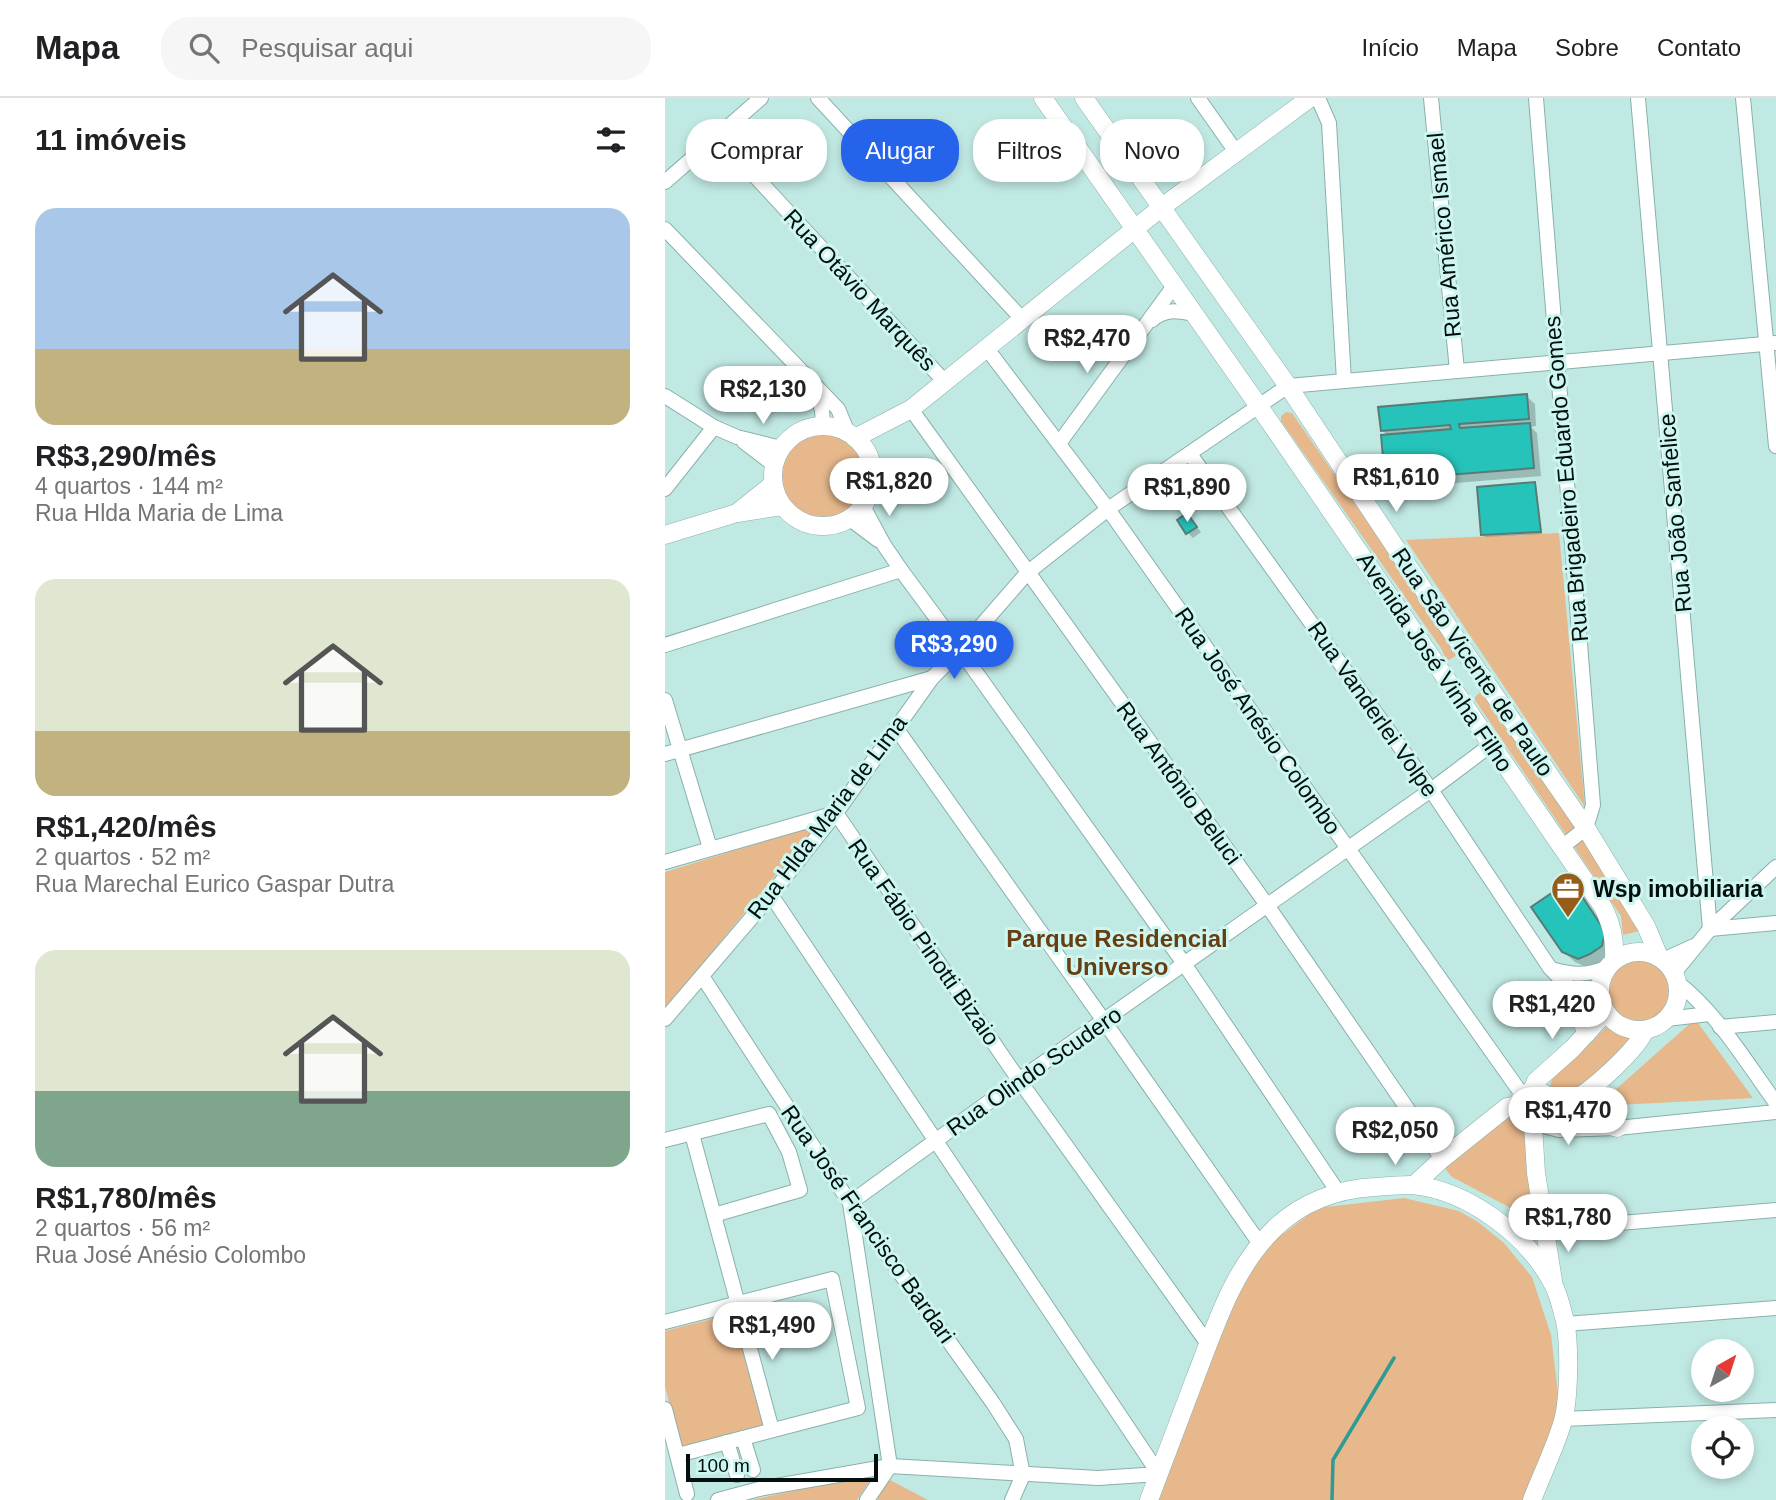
<!DOCTYPE html>
<html lang="pt">
<head>
<meta charset="utf-8">
<style>
	body { margin:0; font-family:Helvetica,sans-serif; background:#f6f6f6; color:#202124; height:100vh; display:flex; flex-direction:column; font-size:26px; white-space:nowrap }
	* { box-sizing:border-box; margin:0 }
	p { font-size:23px; color:#757577 }
	.icon { flex:none; width:38px; height:38px; fill:none; stroke:currentColor; stroke-width:2; stroke-linecap:round; stroke-linejoin:round }
	.map { position:relative; flex:1; overflow:hidden }
	.drawer { display:flex; flex-direction:column; background:#fff; width:665px }
	.drawer>* { flex:none }
	.top-card { position:absolute; left:21px; top:21px; width:665px; height:63px; display:flex; gap:14px }
	.needle { width:46px; rotate:39deg }
	.buttons { position:absolute; left:1026px; top:1241px; display:grid; gap:14px }
	.buttons a { display:grid; place-items:center; width:63px; height:63px; border-radius:50%; background:#fff; box-shadow:0 4px 10px #0003; font-size:35px }
	.scale { position:absolute; left:21px; bottom:18px; width:192px; box-sizing:border-box; padding-left:7px; border:4px solid #020f0e; border-top:0; font-size:19px; line-height:24px; white-space:nowrap; color:#020f0e; -webkit-text-stroke:5px #cef6f1; paint-order:stroke }
	.price { position:absolute; translate:-50% -60px; padding:0 16px; border-radius:24px; background:#fff; color:#222; font-size:23px; line-height:46px; filter:drop-shadow(0 2px 4px #0008) }
	.price::after { content:''; position:absolute; left:50%; top:42px; width:21px; height:16px; margin-left:-10px; background:inherit; clip-path:polygon(0 0,100% 0,50% 100%) }
	.price.current { background:#2563eb; color:#fff }
	ul { padding:0; list-style:none }
	li { display:grid; align-content:center; gap:14px; height:371px; padding:0 35px }
	li span { display:grid; place-items:center; height:217px; border-radius:21px; color:#555 }
	li>.icon { margin-inline-start:auto }
	span .icon { width:126px; height:126px; fill:#fffc; stroke-width:1 }
	li b { font-size:30px }
	h2 { display:flex; justify-content:space-between; align-items:center; height:84px; padding:0 35px; font-size:30px }
	.tag { padding:0 24px; border-radius:28px; background:#fff; box-shadow:0 4px 10px #0003; font-size:24px; line-height:63px }
	.tag.current { background:#2563eb; color:#fff }
	header { display:flex; align-items:center; gap:42px; box-sizing:border-box; height:98px; padding:0 35px; background:#fff; border-bottom:2px solid #e0e0e0 }
	header strong { font-size:33px }
	nav { display:flex; gap:38px; margin-inline-start:auto; font-size:24px }
	.search { width:490px; height:63px; background:#f6f6f6; display:flex; align-items:center; gap:18px; box-sizing:border-box; padding:0 24px; border-radius:28px; color:#757577; font-size:26px }
	main { display:flex; flex:1; min-height:0 }
	.map>svg:first-child { display:block }
</style>
</head>
<body>
<header>
<strong>Mapa</strong>
<div class="search"><svg class="icon" aria-label="search" viewBox="0 0 24 24"><circle cx="10" cy="10" r="6"/><path d="M15 15l6 6"/></svg>Pesquisar aqui</div>
<nav><a>Início</a><a>Mapa</a><a>Sobre</a><a>Contato</a></nav>
</header>
<main>
<section class="drawer">
<h2>11 imóveis<svg class="icon" aria-label="filters" viewBox="0 0 24 24"><path d="M4 7h16M4 17h16"/><circle cx="9" cy="7" r="2"/><circle cx="15" cy="17" r="2"/></svg></h2>
<ul>
<li><span style="background:linear-gradient(#a9c7e8 65%,#c2b280 0)"><svg class="icon" aria-label="home" viewBox="0 0 24 24"><path d="M3 11l9-7 9 7M6 9v11h12V9"/></svg></span><div><b>R$3,290/mês</b><p>4 quartos · 144 m²</p><p>Rua Hlda Maria de Lima</p></div></li>
<li><span style="background:linear-gradient(#dfe7d0 70%,#c2b280 0)"><svg class="icon" aria-label="home" viewBox="0 0 24 24"><path d="M3 11l9-7 9 7M6 9v11h12V9"/></svg></span><div><b>R$1,420/mês</b><p>2 quartos · 52 m²</p><p>Rua Marechal Eurico Gaspar Dutra</p></div></li>
<li><span style="background:linear-gradient(#dfe7d0 65%,#7fa58c 0)"><svg class="icon" aria-label="home" viewBox="0 0 24 24"><path d="M3 11l9-7 9 7M6 9v11h12V9"/></svg></span><div><b>R$1,780/mês</b><p>2 quartos · 56 m²</p><p>Rua José Anésio Colombo</p></div></li>
</ul>
</section>
<div class="map">
<svg width="1111" height="1402" viewBox="0 0 1111 1402">
	<rect width="100%" height="100%" fill="#c1e9e4"/>
	<g fill="#e7b88c">
		<path d="M621,314L627,315L792,553V557L782,563L776,550L616,323V318Z"/>
		<circle cx="157" cy="380" r="44"/>
		<path d="M894,435L920,709L741,442Z"/>
		<path d="M815,594L821,595L978,832L958,837L956,818L810,602V599Z"/>
		<path d="M152,727L0,911V774Z"/>
		<circle cx="974" cy="893" r="33"/>
		<path d="M1030,921L1088,1000L932,1008Z"/>
		<path d="M943,928L957,937L970,941L904,1000H889L884,994L887,981Z"/>
		<path d="M850,1013L856,1017L873,1105L869,1114L857,1116L787,1079L781,1072L783,1064Z"/>
		<path d="M739,1100L794,1113L813,1124L839,1145L867,1179L886,1237L895,1311L860,1402H491L574,1184L610,1142L652,1110Z"/>
		<path d="M70,1215L101,1327L16,1349L0,1289V1233Z"/>
		<path d="M210,1375L192,1402H87Z"/>
		<path d="M223,1381L263,1402H212Z"/>
	</g>
	<g fill="#0003">
		<path d="M861,298L870,306L871,328L866,329L872,335L876,378L730,390L722,382L723,338L717,332Z"/>
		<path d="M869,386L871,388L877,436L820,439L818,436Z"/>
		<path d="M522,417L536,434L528,440L523,435Z"/>
		<path d="M906,785L917,796L950,846L947,859L926,871L910,864L898,853Z"/>
	</g>
	<g fill="none" stroke-linecap="round" stroke-linejoin="round">
		<path stroke="#2b9b93" stroke-width="3.5" d="M667,1402L668,1362L729,1260"/>
	</g>
	<g fill="#25c3b9" stroke="#577c78" stroke-width="2">
		<path d="M862,296L864,321L794,326L795,330L865,325L869,370L720,382L716,337L786,331L785,327L716,333L713,309Z"/>
		<path d="M870,384L876,434L816,437L812,389Z"/>
		<path d="M522,415L532,429L521,436L512,422Z"/>
		<path d="M906,782L940,833L937,848L925,856L913,861L897,854L866,809Z"/>
	</g>
	<g fill="none" stroke-linecap="round" stroke-linejoin="round">
		<g stroke="#89b0ac" stroke-width="16">
			<g id="minor">
				<path d="M153,0L358,222"/>
				<path d="M533,0L571,54"/>
				<path d="M653,0L664,25L679,283"/>
				<path d="M766,0L792,273"/>
				<path d="M871,0L928,707L921,730L897,749"/>
				<path d="M973,0L1045,831L1111,825"/>
				<path d="M1078,0L1111,348"/>
				<path d="M53,38L280,284"/>
				<path d="M0,84L96,0"/>
				<path d="M0,131L173,311L183,335"/>
				<path d="M487,222C500,210 513,213 529,216"/>
				<path d="M323,252L443,411L858,998"/>
				<path d="M150,291L157,312L158,328"/>
				<path d="M0,298L49,329L72,339L116,350"/>
				<path d="M246,311L602,807L777,1061"/>
				<path d="M79,344L108,366"/>
				<path d="M395,344L509,188"/>
				<path d="M525,356L766,692L885,870L910,896L922,902L935,904"/>
				<path d="M0,391L49,329"/>
				<path d="M198,408L219,447L236,472L295,552L520,867L673,1094"/>
				<path d="M185,421L213,442"/>
				<path d="M0,547L236,472"/>
				<path d="M0,602L45,750"/>
				<path d="M231,630L439,923L595,1146"/>
				<path d="M0,656L267,580"/>
				<path d="M0,764L171,715L354,982L543,1246"/>
				<path d="M998,862L1029,848"/>
				<path d="M886,871C907,877 920,878 941,870"/>
				<path d="M1009,875L1045,831L1111,769"/>
				<path d="M37,878L185,1105L328,1305L351,1341L358,1377L347,1402"/>
				<path d="M1012,884C1053,916 1081,964 1111,1005"/>
				<path d="M0,921L106,797L171,715L267,580L295,552L362,475L443,411L623,288L1111,245"/>
				<path d="M1002,921L1044,916"/>
				<path d="M1055,929L1111,924"/>
				<path d="M887,1014L927,1028"/>
				<path d="M875,1027L894,1032L952,1030L1111,1014"/>
				<path d="M27,1036L107,1332"/>
				<path d="M0,1042L104,1016L124,1054L135,1092L49,1117"/>
				<path d="M847,1134L1111,1112"/>
				<path d="M0,1224L167,1181L193,1310L13,1357"/>
				<path d="M900,1226L1111,1210"/>
				<path d="M0,1311L22,1396"/>
				<path d="M898,1321L1111,1312"/>
				<path d="M78,1340L88,1372"/>
				<path d="M62,1344L72,1377"/>
				<path d="M53,1402L94,1391L225,1368L433,1380L494,1376L106,797"/>
				<path d="M202,1402L225,1368L185,1105L354,982L766,692L827,646"/>
			</g>
		</g>
		<g stroke="#89b0ac" stroke-width="19">
			<g id="tertiary">
				<path d="M378,0L593,307L938,809C947,827 950,841 949,862"/>
				<path d="M419,0L623,288L806,563L921,730L981,828L994,859"/>
				<circle cx="158" cy="378" r="50"/>
				<path d="M190,340L246,311L497,109L645,0"/>
				<path d="M72,415L108,386"/>
				<path d="M0,437L72,415L117,408"/>
				<circle cx="974" cy="893" r="39"/>
				<path d="M899,887L922,935"/>
				<circle cx="870" cy="1010" r="17"/>
				<path d="M867,993L871,983L908,950L940,915"/>
				<path d="M918,996C923,1016 932,1024 952,1030"/>
				<path d="M887,1008C892,1007 899,1006 904,1004C923,997 973,951 980,932"/>
				<path d="M868,1027L871,1075L888,1183"/>
				<path d="M749,1087L777,1061L842,1009L853,1007"/>
				<path d="M484,1402C499,1362 514,1323 529,1283C550,1230 567,1171 610,1130C637,1104 673,1091 710,1089C722,1088 735,1087 747,1087C803,1092 864,1138 889,1188C894,1198 897,1212 900,1223C905,1247 904,1300 898,1323C890,1350 877,1376 867,1402"/>
			</g>
		</g>
		<use href="#minor" stroke="#fff" stroke-width="14"/>
		<use href="#tertiary" stroke="#fff" stroke-width="18"/>
	</g>
	<defs>
		<g id="office-pin" transform="scale(1.75)"><path d="M0 17L-7.5 6A9.5 9.5 0 1 1 7.5 6Z" fill="#965c1a" stroke="#cef6f1"/><path d="M-6-3h4V-5.5h4V-3h4V5H-6ZM-1-4.5V-3h2v-1.5ZM-6 0V1H6V0Z" fill="#fff"/></g>
	</defs>
	<g fill-rule="evenodd">
		<use href="#office-pin" x="903" y="791"/>
	</g>
	<g text-anchor="middle" dominant-baseline="central" stroke-width="6" stroke-linejoin="round" paint-order="stroke">
		<g font-size="23" fill="#020f0e" stroke="#cef6f1">
			<text transform="translate(779 137) rotate(-95)">Rua Américo Ismael</text>
			<text transform="translate(195 192) rotate(47)">Rua Otávio Marquês</text>
			<text transform="translate(901 381) rotate(-95)">Rua Brigadeiro Eduardo Gomes</text>
			<text transform="translate(1010 415) rotate(-95)">Rua João Sanfelice</text>
			<text transform="translate(770 564) rotate(56)">Avenida José Vinha Filho</text>
			<text transform="translate(808 564) rotate(56)">Rua São Vicente de Paulo</text>
			<text transform="translate(708 611) rotate(55)">Rua Vanderlei Volpe</text>
			<text transform="translate(593 623) rotate(55)">Rua José Anésio Colombo</text>
			<text transform="translate(514 685) rotate(54)">Rua Antônio Beluci</text>
			<text transform="translate(162 719) rotate(-53)">Rua Hlda Maria de Lima</text>
			<text transform="translate(259 844) rotate(55)">Rua Fábio Pinotti Bizaio</text>
			<text transform="translate(369 973) rotate(-35)">Rua Olindo Scudero</text>
			<text transform="translate(203 1126) rotate(55)">Rua José Francisco Bardari</text>
		</g>
		<g font-size="23" font-weight="bold" fill="#020f0e" stroke="#cef6f1" text-anchor="start">
			<text x="928" y="791">Wsp imobiliaria</text>
		</g>
		<g font-size="24" font-weight="bold" fill="#663e11" stroke="#cef6f1">
			<text x="452" y="840">Parque Residencial<tspan x="452" dy="28">Universo</tspan></text>
		</g>
	</g>
</svg>
<div class="buttons">
<a><svg class="needle" viewBox="-14 -14 28 28"><path d="M0-13l5 13h-10z" fill="#e53935"/><path d="M0 13l5-13h-10z" fill="#757577"/></svg></a>
<a><svg class="icon" aria-label="locate" viewBox="0 0 24 24"><circle cx="12" cy="12" r="6"/><path d="M12 2v4M12 18v4M2 12h4M18 12h4"/></svg></a>
</div>
<div class="scale">100 m</div>
<b class="price" style="left:422px;top:277px">R$2,470</b>
<b class="price" style="left:98px;top:328px">R$2,130</b>
<b class="price" style="left:731px;top:416px">R$1,610</b>
<b class="price" style="left:224px;top:420px">R$1,820</b>
<b class="price" style="left:522px;top:426px">R$1,890</b>
<b class="price current" style="left:289px;top:583px">R$3,290</b>
<b class="price" style="left:887px;top:943px">R$1,420</b>
<b class="price" style="left:903px;top:1049px">R$1,470</b>
<b class="price" style="left:730px;top:1069px">R$2,050</b>
<b class="price" style="left:903px;top:1156px">R$1,780</b>
<b class="price" style="left:107px;top:1264px">R$1,490</b>
<div class="top-card">
<a class="tag">Comprar</a>
<a class="tag current">Alugar</a>
<a class="tag">Filtros</a>
<a class="tag">Novo</a>
</div>
</div>
</main>
</body>
</html>
